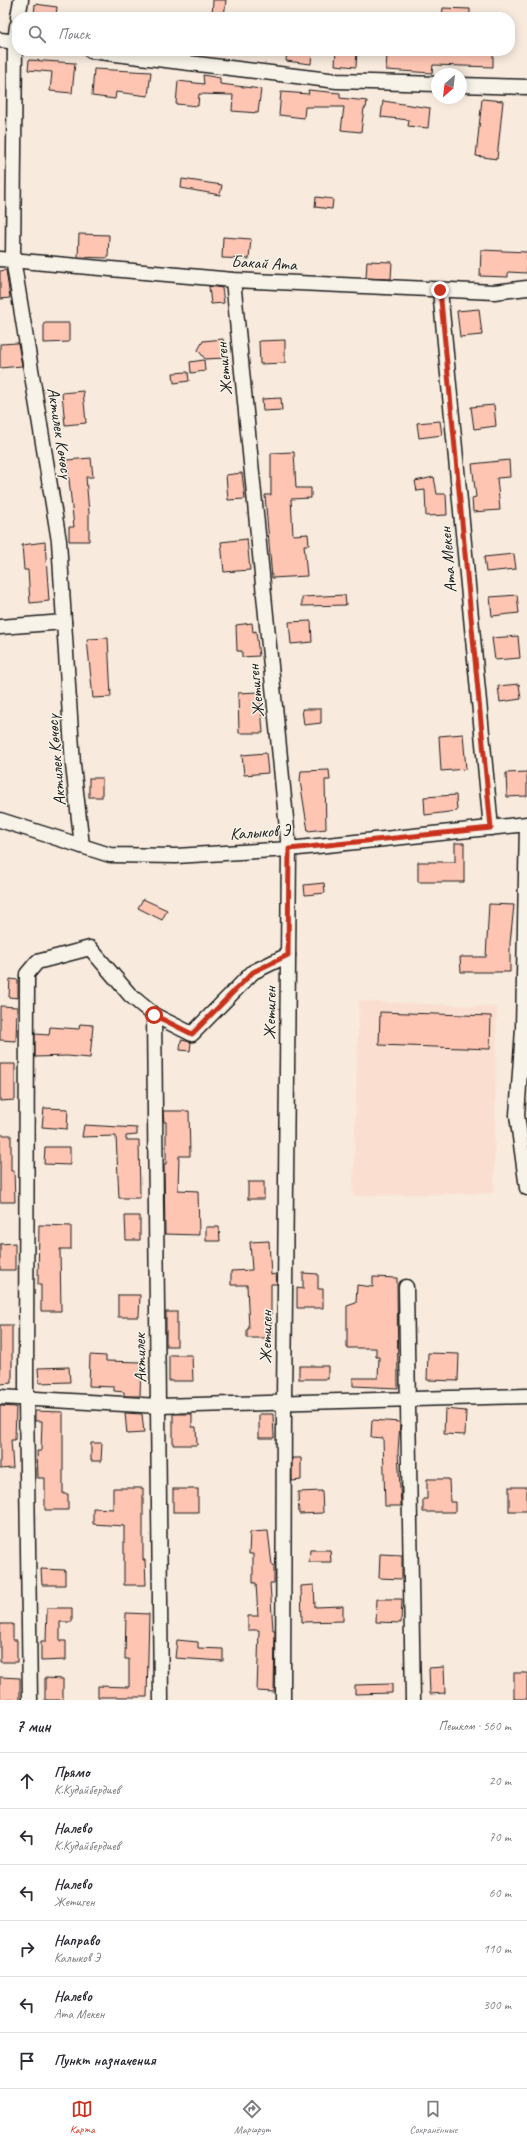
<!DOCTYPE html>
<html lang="ru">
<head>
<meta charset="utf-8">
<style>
	body { margin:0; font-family:Caveat,sans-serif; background:#f2f2f3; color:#2b2b33 }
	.compass { position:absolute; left:431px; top:68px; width:36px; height:36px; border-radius:50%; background:#fff; box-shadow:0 2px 10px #0003; rotate:208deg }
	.stop { position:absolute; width:12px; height:12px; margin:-9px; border:3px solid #c8321e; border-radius:50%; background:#fff }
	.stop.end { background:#c8321e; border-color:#fff; box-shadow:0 1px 4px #0008 }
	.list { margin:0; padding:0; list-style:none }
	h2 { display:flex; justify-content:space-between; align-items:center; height:52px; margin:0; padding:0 16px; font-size:17px }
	h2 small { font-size:13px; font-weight:400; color:#7c7c81 }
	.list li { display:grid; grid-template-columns:26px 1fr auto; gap:12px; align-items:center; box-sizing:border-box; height:56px; padding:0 16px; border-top:1px solid #e1e1e2 }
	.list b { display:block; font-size:15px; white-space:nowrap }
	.list p { margin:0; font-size:13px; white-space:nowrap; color:#7c7c81 }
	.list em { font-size:13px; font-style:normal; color:#7c7c81 }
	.icon { flex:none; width:22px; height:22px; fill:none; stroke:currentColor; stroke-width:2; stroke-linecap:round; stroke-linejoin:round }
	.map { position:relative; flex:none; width:527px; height:1700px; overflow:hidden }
	.search { position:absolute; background:#fff; box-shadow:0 2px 10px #0003; left:12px; right:12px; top:12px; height:44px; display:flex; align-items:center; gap:10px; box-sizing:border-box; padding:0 14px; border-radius:16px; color:#7c7c81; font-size:15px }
	.sheet { height:388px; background:#fff }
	nav { display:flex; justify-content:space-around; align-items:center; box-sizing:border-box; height:56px; border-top:1px solid #e1e1e2; background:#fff; font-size:11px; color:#7c7c81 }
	nav a { display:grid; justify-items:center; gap:2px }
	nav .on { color:#c8321e }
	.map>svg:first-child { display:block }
</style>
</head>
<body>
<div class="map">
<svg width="527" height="1700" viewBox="0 0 527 1700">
	<rect width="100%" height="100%" fill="#f8eadd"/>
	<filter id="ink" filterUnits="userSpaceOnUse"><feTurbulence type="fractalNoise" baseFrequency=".025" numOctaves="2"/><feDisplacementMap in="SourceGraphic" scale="8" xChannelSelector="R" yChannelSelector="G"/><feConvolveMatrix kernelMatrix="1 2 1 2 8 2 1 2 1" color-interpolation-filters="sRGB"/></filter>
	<g filter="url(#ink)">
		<!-- built -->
		<polygon fill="#fadfd0" points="359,1001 497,1007 494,1193 353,1196"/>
		<!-- building -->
		<g fill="#fec5b3" stroke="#1c1c1c">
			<polygon points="213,0 226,0 224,17 212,17"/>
			<polygon points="35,4 57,7 56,17 34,17"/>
			<polygon points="443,8 470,9 470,17 442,17"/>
			<polygon points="287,51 312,51 311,64 286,61"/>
			<polygon points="336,51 357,51 356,67 335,65"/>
			<polygon points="411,51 493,51 493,67 433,65 432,73 386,70 387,53 410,55"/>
			<polygon points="29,60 75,63 72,93 50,91 52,72 28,70"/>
			<polygon points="94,69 151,72 148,96 116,92 115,99 92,96"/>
			<polygon points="203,75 220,78 220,84 261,89 258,113 232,111 233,95 199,94 198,106 176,104 178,81 204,84"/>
			<polygon points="308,90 340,93 340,98 367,101 366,108 364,108 361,132 341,130 344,107 305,107 304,118 279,115 281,92 309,94"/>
			<polygon points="482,99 503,101 497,159 476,156"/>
			<polygon points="383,101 430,108 428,128 408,126 409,120 381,117"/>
			<polygon points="182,179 222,185 220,195 181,188"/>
			<polygon points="316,197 333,199 332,209 315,207"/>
			<polygon points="79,234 109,235 108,258 78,257"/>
			<polygon points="223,237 251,239 249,259 222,258"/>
			<polygon points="481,250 527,252 527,273 508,272 508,277 480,276"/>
			<polygon points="367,261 392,262 391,279 366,278"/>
			<polygon points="6,270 10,298 0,299 0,271"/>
			<polygon points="209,286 222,288 224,303 211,304"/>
			<polygon points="479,309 482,335 460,337 457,311"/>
			<polygon points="44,323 69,323 69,342 44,343"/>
			<polygon points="223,339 225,358 205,359 198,350 203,341"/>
			<polygon points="285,340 285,363 260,364 259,341"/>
			<polygon points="18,343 22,366 0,368 0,344"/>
			<polygon points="204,360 205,371 191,373 190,362"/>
			<polygon points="188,372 189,381 174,383 173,373"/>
			<polygon points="83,391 86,423 65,425 62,393"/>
			<polygon points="281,398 282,410 263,411 262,399"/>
			<polygon points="494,405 496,426 474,429 471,407"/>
			<polygon points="440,421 442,435 419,438 417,423"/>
			<polygon points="294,452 296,488 311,488 311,498 291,499 293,535 308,534 309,545 304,545 307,576 272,578 265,495 271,495 271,453"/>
			<polygon points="91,458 93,477 86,477 89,513 89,541 69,541 69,527 74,527 67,460"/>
			<polygon points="509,460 510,477 497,478 500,510 473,512 472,498 476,497 472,464"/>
			<polygon points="242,473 245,499 228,500 226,475"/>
			<polygon points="434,477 437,494 446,494 447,515 426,516 425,490 417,491 415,481"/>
			<polygon points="247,539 250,570 224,572 221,542"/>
			<polygon points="45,542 49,601 30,603 28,570 24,570 22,545"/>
			<polygon points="514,554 516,569 486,572 484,557"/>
			<polygon points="345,595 346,605 302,606 302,597"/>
			<polygon points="517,595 519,613 492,616 490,597"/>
			<polygon points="311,621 312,642 291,644 289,622"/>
			<polygon points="252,623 253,632 256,631 259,656 242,657 242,651 237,651 236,625"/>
			<polygon points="518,636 520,658 495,660 492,638"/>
			<polygon points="108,638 111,697 93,698 87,639"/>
			<polygon points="519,684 521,699 500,702 498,686"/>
			<polygon points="260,692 263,733 239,733 238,693"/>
			<polygon points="302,709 321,709 321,723 304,725"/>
			<polygon points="463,734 466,769 441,771 439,736"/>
			<polygon points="266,753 268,773 244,775 242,755"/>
			<polygon points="329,770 330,780 325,780 326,829 308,831 300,781 301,771"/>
			<polygon points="527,772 527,796 507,797 506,773"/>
			<rect x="89" y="778" width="13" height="19"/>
			<polygon points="456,795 457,811 425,815 424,797"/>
			<polygon points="455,843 464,843 464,882 418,882 418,862 455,862"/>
			<polygon points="324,883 325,893 305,895 304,885"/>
			<polygon points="143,899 167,910 162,920 138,908"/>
			<polygon points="489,904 514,905 510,943 510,972 461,972 460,957 486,957"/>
			<polygon points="10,979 18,980 18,998 9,997"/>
			<polygon points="0,1006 17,1007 16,1041 0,1040"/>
			<polygon points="380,1012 491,1016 490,1049 379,1045"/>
			<polygon points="80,1024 93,1025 90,1058 67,1056 35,1057 35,1034 49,1035 50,1027 79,1029"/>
			<polygon points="181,1040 191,1042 190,1051 180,1050"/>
			<polygon points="0,1064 15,1064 15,1100 0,1101"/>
			<polygon points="44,1108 68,1109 67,1129 42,1127"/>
			<polygon points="163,1111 189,1111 190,1156 179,1156 178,1190 198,1191 199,1235 165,1234 164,1164 166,1164 166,1122 164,1122"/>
			<polygon points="84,1125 137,1128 137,1135 126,1136 126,1140 139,1140 140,1198 119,1198 116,1136 82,1137"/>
			<polygon points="0,1135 11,1135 11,1171 14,1171 15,1202 0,1202"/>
			<polygon points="45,1147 70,1147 70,1165 44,1164"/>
			<rect x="248" y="1182" width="16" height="17"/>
			<polygon points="125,1216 140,1216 140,1240 126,1240"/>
			<polygon points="39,1225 71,1226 71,1249 60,1249 61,1311 41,1311 41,1285 38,1285"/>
			<polygon points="206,1227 219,1227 220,1241 206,1241"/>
			<polygon points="269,1241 271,1275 276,1274 277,1284 271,1284 271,1338 247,1338 247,1329 249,1329 247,1285 231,1285 231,1271 252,1270 250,1242"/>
			<polygon points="15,1243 15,1270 0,1270 0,1244"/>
			<polygon points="303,1273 318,1274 318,1289 323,1289 323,1308 297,1308 297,1288 303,1289"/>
			<polygon points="373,1277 397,1278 398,1388 353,1386 353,1378 378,1378 379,1357 376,1357 376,1348 347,1348 347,1306 356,1303 357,1285 373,1287"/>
			<polygon points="118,1295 140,1295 139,1317 118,1317"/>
			<rect x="166" y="1312" width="11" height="34"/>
			<polygon points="0,1325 12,1325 12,1383 0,1384"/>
			<polygon points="428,1353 459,1354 458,1381 427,1380"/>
			<polygon points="90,1355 106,1356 106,1361 141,1362 140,1396 124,1396 124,1392 114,1391 114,1387 89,1386"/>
			<polygon points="169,1355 192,1355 193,1381 169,1381"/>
			<rect x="299" y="1366" width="29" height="13"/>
			<polygon points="69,1367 70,1382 39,1383 38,1368"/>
			<polygon points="0,1406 16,1407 15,1440 11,1440 13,1468 0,1469"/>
			<polygon points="445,1409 466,1411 465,1435 444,1434"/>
			<polygon points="35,1411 63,1412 63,1494 68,1494 68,1510 45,1510 45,1478 38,1478 37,1451 41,1451 42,1421 35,1421"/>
			<polygon points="125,1413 142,1414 144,1433 127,1434"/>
			<polygon points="173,1414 192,1414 192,1427 196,1427 197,1445 173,1445"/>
			<polygon points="259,1414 273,1414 274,1438 259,1438"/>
			<polygon points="372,1420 400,1422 398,1452 401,1506 385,1506 383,1438 371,1437"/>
			<polygon points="91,1443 102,1443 101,1461 91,1461"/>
			<polygon points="292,1458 301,1458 301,1480 292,1481"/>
			<polygon points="427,1479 449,1479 450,1502 455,1502 455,1512 423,1512 423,1499 427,1499"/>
			<rect x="509" y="1487" width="18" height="24"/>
			<polygon points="113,1488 143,1488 143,1560 145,1560 146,1585 124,1585 124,1526 93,1524 93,1508 113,1509"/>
			<rect x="173" y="1489" width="25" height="23"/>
			<polygon points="322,1491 323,1513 299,1514 298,1492"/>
			<polygon points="268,1531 272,1565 274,1565 274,1583 270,1583 273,1630 275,1630 274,1692 257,1691 259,1630 248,1630 248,1616 258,1616 256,1583 253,1583 253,1554 249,1554 250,1532"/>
			<polygon points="310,1550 330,1550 331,1562 309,1562"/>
			<polygon points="380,1554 402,1555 402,1579 379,1578"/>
			<polygon points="41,1569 65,1570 65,1585 42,1585"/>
			<polygon points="314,1585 315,1607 343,1606 343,1621 302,1622 301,1586"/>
			<polygon points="377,1599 402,1599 401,1623 376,1622"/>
			<polygon points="47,1608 72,1608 72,1622 60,1622 60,1641 66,1641 66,1660 41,1661 41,1641 46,1641"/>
			<polygon points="126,1613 149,1614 147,1697 98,1697 98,1686 129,1687 129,1659 125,1659"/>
			<polygon points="0,1624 13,1624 13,1640 17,1640 17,1662 0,1662"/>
			<polygon points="177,1640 198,1642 198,1648 223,1649 223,1661 175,1658"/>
			<polygon points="444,1667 445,1693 430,1694 429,1668"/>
			<rect x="514" y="1673" width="13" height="26"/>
			<polygon points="0,1677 20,1678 20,1700 0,1700"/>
			<polygon points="45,1678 63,1679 63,1700 45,1700"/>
			<polygon points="392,1684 392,1693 355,1694 355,1685"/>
		</g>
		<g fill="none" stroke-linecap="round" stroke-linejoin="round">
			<defs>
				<g id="minor">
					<polyline points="18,17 21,0"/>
					<polyline points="17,26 15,42 13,259 59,541 73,765 82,846"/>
					<polyline points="0,40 17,42"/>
					<polyline points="91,51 337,81 437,84"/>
					<polyline points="461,85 527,87"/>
					<polyline points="0,259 233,280 494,292 527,288"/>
					<polyline points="233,280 289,849 284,1403 283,1700"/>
					<polyline points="440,290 491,828"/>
					<polyline points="0,627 64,622"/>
					<polyline points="0,820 110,855 176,856 289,849 527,824 523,1029 517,1115 527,1188"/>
					<polyline points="154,1015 161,1700"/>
					<polyline points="406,1287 413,1700"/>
					<polyline points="0,1397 159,1406 527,1396"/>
					<polyline points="30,1700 26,1397 27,974 37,962 90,948 130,995 154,1015 192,1034 253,972 288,955"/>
				</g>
			</defs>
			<!-- minor casing -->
			<use href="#minor" stroke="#1c1c1c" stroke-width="17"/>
			<!-- minor -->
			<use href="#minor" stroke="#f7f3e8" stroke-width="14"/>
		</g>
	</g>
	<g fill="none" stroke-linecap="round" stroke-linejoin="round" filter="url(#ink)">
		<!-- route -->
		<polyline stroke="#c8321e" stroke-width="5" points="154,1015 192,1034 253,972 288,955 289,849 491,828 440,290"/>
	</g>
	<g text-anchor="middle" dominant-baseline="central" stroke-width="3" stroke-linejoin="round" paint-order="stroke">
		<!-- street labels -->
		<g font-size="17" fill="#1c1c1c" stroke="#f7f3e8">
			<text transform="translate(264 263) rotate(3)">Бакай Ата</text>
			<text transform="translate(224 369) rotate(-96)">Жетиген</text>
			<text transform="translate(60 433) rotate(81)">Актилек Көчөсү</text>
			<text transform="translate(448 560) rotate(-95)">Ата Мекен</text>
			<text transform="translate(256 691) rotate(-96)">Жетиген</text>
			<text transform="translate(56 760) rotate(-95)">Актилек Көчөсү</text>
			<text transform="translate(260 832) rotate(-4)">Калыков Э</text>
			<text transform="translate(270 1013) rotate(-89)">Жетиген</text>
			<text transform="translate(266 1337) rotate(-89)">Жетиген</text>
			<text transform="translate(140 1358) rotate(-91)">Актилек</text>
		</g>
	</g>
</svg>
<svg class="compass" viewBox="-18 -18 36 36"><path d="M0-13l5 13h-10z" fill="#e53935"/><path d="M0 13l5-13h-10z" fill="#7c7c81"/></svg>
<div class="stop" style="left:154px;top:1015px"></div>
<div class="stop end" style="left:440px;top:290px"></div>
<div class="search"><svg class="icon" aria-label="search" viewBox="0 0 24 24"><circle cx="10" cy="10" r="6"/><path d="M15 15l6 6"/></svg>Поиск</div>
</div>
<section class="sheet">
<h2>7 мин<small>Пешком · 560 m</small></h2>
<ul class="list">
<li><svg class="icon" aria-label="ahead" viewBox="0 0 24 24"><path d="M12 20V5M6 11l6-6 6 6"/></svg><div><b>Прямо</b><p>К.Кудайбердиев</p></div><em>20 m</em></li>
<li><svg class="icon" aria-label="left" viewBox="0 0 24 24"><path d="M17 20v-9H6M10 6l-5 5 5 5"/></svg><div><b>Налево</b><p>К.Кудайбердиев</p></div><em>70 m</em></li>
<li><svg class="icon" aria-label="left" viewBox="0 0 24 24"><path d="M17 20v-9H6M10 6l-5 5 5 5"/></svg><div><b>Налево</b><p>Жетиген</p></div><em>60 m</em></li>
<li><svg class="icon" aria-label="right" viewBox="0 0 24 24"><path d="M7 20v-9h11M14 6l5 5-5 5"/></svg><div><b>Направо</b><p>Калыков Э</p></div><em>110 m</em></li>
<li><svg class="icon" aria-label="left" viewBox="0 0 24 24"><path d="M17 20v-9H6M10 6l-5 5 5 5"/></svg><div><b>Налево</b><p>Ата Мекен</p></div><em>300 m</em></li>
<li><svg class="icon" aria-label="arrive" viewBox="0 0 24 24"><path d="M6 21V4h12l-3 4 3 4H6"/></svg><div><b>Пункт назначения</b></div></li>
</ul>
</section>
<nav>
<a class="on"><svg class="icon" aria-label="map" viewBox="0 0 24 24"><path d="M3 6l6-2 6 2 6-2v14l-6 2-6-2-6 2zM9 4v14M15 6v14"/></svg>Карта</a>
<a><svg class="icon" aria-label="directions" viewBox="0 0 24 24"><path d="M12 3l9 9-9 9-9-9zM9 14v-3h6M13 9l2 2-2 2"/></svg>Маршрут</a>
<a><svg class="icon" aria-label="saved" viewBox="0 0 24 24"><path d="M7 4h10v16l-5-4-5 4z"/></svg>Сохранённые</a>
</nav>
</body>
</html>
